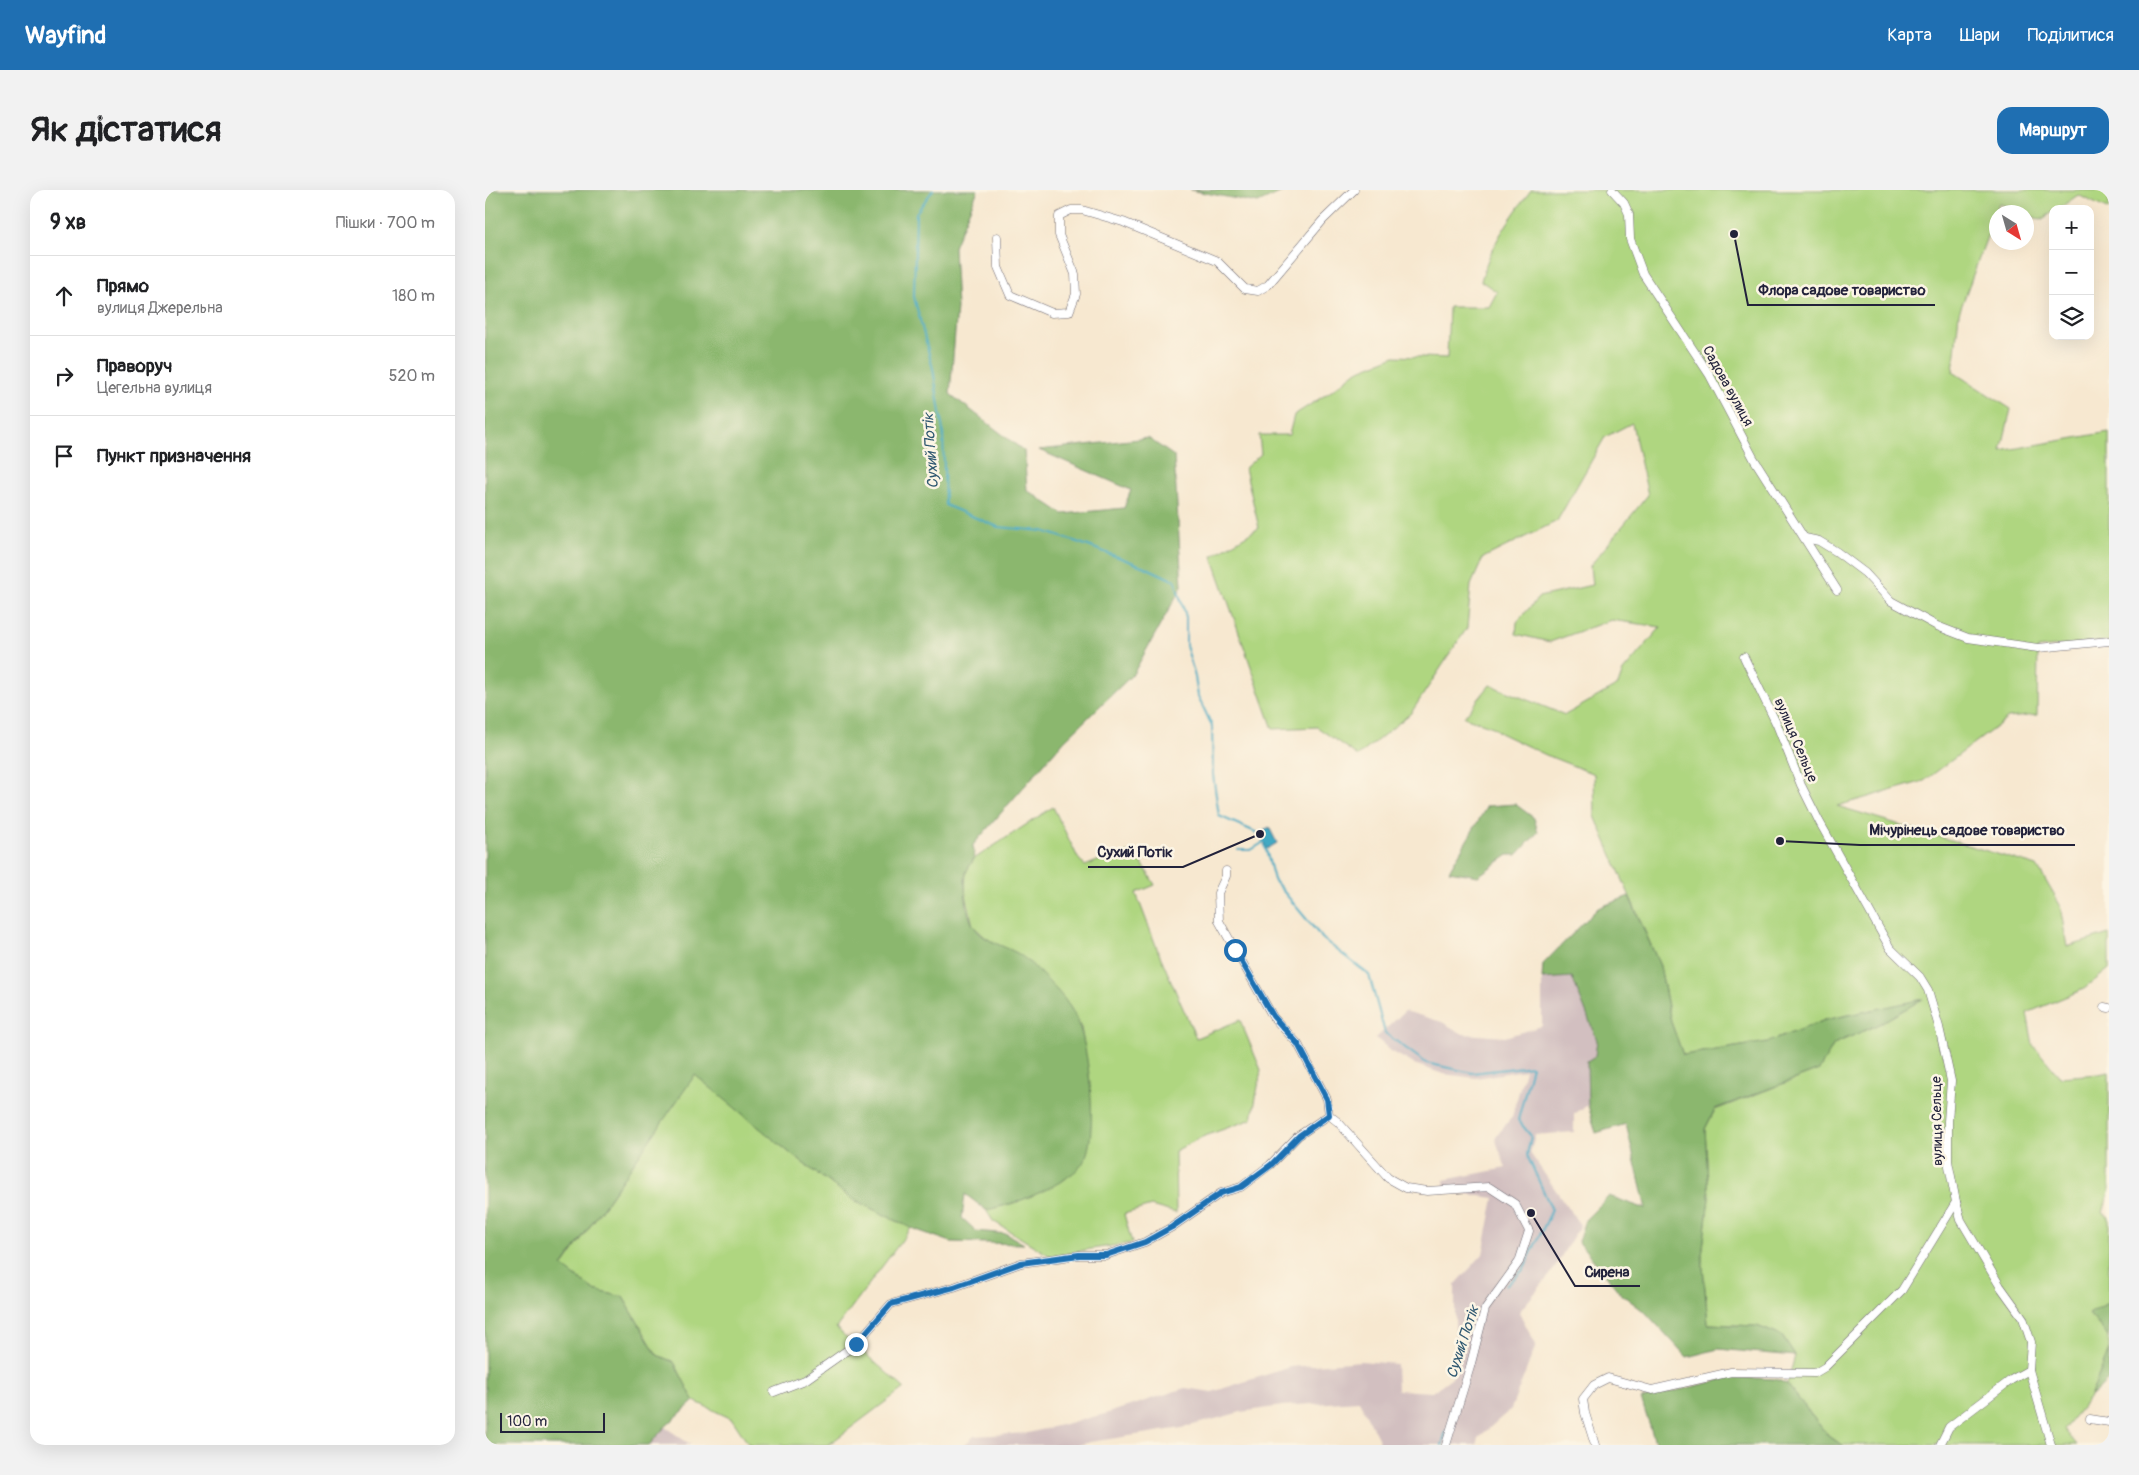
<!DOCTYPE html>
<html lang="uk">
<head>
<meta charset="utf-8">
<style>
	body { margin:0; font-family:Pangolin,sans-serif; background:#f2f2f2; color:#202124 }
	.controls { position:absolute; right:15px; top:15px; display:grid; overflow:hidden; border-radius:10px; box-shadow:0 5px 20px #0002 }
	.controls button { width:45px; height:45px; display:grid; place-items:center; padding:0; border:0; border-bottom:1px solid #e0e0e0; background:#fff; color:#202124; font:25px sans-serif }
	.compass { position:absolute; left:1504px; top:15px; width:45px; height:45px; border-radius:50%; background:#fff; box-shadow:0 5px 20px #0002; rotate:143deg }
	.scale { position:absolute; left:15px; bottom:12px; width:105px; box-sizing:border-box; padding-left:5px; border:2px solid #22223b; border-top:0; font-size:14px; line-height:18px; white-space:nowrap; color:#22223b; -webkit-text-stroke:4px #fcf5e5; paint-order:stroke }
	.stop { position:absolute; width:15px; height:15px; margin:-11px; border:4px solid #1f6fb2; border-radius:50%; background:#fff }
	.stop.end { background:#1f6fb2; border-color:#fff; box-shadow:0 1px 5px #0008 }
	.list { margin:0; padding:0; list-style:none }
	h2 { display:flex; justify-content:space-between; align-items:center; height:65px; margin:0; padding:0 20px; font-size:21px }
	h2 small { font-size:16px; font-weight:400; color:#757577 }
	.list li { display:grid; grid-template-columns:32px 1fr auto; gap:15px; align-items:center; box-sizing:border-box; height:80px; padding:0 20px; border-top:1px solid #e0e0e0 }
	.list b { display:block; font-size:19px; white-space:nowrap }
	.list p { margin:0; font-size:16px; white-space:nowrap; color:#757577 }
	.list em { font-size:16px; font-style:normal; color:#757577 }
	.icon { flex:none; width:28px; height:28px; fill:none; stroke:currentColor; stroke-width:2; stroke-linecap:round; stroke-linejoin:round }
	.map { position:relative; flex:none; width:1624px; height:1255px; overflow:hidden; border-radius:15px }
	header { display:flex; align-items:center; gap:30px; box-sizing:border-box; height:70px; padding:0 25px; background:#1f6fb2; color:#fff }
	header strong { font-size:24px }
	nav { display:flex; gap:28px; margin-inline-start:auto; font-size:18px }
	.intro { display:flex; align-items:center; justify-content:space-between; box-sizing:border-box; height:120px; padding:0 30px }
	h1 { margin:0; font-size:35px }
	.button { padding:12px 22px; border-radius:15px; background:#1f6fb2; color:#fff; font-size:18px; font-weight:700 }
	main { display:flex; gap:30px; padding:0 30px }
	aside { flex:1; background:#fff; border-radius:15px; box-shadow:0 5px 20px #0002 }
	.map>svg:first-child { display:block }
</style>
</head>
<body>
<header>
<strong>Wayfind</strong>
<nav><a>Карта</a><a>Шари</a><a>Поділитися</a></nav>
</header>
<div class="intro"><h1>Як дістатися</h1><a class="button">Маршрут</a></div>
<main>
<aside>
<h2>9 хв<small>Пішки · 700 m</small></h2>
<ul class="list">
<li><svg class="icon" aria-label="ahead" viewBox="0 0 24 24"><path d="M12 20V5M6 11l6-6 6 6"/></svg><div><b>Прямо</b><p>вулиця Джерельна</p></div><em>180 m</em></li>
<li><svg class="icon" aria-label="right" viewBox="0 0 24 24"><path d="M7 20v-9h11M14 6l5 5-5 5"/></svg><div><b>Праворуч</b><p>Цегельна вулиця</p></div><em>520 m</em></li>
<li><svg class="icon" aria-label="arrive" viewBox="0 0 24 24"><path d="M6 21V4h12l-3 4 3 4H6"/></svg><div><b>Пункт призначення</b></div></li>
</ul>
</aside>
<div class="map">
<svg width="1624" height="1255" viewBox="0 0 1624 1255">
	<rect width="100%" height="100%" fill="#fcf5e5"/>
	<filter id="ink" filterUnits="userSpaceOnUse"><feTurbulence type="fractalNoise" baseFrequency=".02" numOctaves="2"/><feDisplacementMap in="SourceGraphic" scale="10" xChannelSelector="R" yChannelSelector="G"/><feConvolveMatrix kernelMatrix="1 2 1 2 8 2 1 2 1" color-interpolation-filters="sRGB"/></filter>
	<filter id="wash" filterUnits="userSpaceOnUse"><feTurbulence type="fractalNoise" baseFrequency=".0096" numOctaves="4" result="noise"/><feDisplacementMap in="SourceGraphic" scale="20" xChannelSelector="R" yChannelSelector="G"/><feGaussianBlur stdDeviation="1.12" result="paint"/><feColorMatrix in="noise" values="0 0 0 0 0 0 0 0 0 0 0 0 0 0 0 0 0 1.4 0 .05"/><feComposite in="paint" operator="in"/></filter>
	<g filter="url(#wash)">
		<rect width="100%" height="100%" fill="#f7e8d0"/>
		<!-- industrial -->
		<g fill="#d2bfc0">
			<polygon points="1087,786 1112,850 1110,866 1102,872 1103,915 1089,924 1089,942 1050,945 1045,963 1095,1035 1065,1085 1034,1122 1051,1155 1026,1219 993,1248 991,1255 894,1255 893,1248 874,1211 797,1216 756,1222 697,1238 605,1252 594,1255 479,1255 489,1246 543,1243 620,1224 700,1198 727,1202 806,1177 876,1171 911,1174 912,1200 947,1202 970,1185 970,1095 998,1064 1009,1008 960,1001 959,990 1021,978 1010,948 1027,927 1040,880 991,888 958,884 929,874 906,861 891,848 920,821 957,832 978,844 1020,847 1057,836 1057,789"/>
			<polygon points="180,1237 206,1255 164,1255"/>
		</g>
		<!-- green -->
		<g fill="#afd680" stroke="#687c5e">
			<path d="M1046,0H1624V20L1593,5L1573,19H1568V22L1556,30L1542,24V22L1514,14L1474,123L1468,182L1526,219L1516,261L1624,242V451L1553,458L1552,525L1523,528L1439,591L1352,616L1552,676L1575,715L1582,757L1624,744V779L1599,799L1542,823L1548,855L1575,887L1613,884L1624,882V1001L1618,1023L1624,1027V1112L1604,1124L1624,1147V1160L1605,1207L1579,1239L1592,1255H1358L1344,1247L1302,1194L1310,1166L1297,1146L1272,1136L1223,1134L1217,1066L1224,1008L1220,939L1230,920L1334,880L1349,854L1394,834L1436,810L1340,830L1283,852L1198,865L1186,832L1175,776L1110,626L1109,584L1061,565L1015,543L1008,537L979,527L1005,495L1080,525L1133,495L1138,481L1176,437L1126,430L1065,452L1031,444L1032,432L1054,407L1107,395L1105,376L1163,305L1147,233L1120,247L1072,331L998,368L986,395L982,438L926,523L873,566L832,537L788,539L727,366L774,338L760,278L776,264L774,245H804L809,225L845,202L872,181L910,166L962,168L964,117H1004L1012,102L996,91C1005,55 1024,30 1046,0Z"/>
			<polygon points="568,617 593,668 600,676 615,670 650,661 670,695 651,703 673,761 711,848 755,830 776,880 767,929 717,947 690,961 691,1023 666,1016 639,1024 647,1053 593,1061 594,1065 570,1069 508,1031 501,1020 533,1012 605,892 596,838 587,820 532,763 519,759 500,747 488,736 480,700 481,682 489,669"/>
			<polygon points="210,884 311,968 367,1009 426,1038 351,1138 419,1198 343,1255 264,1255 247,1229 209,1211 189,1172 172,1165 138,1107 109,1100 77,1077"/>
		</g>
		<!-- forest -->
		<g fill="#8bb76e" stroke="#566c54">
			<path d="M0,0H493L469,57L472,118L465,204L539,261L542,300L578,324L639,318L646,300L554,260L663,248L689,266L697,396L648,484L579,551L488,655C488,659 490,666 488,670C487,674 482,678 481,683C478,694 482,725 488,735C497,751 518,755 532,763C544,770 556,784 566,794C578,806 590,821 595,838C604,864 616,958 594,978C571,999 531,1014 501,1020L480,1004L477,1028L491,1041L522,1044L539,1054L466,1052L426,1038L367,1009L311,968L210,885L77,1076L109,1100L138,1107L172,1165L189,1172L209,1211L180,1237L164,1255H0Z"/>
			<polygon points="705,0 801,0 773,13"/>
			<polygon points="1030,614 1049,628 1053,642 1032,665 1023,665 993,686 964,681 1002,616"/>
			<polygon points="1144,706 1175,776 1186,832 1198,865 1283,852 1340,830 1438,809 1394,834 1349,854 1334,880 1230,919 1220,939 1224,1008 1217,1066 1223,1134 1272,1136 1297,1146 1310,1166 1233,1159 1202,1167 1161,1123 1135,1103 1093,1051 1100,1030 1124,1006 1161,1019 1141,934 1111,943 1103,915 1102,871 1110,866 1112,850 1087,787 1057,789 1058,774 1113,718"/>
			<polygon points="1624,1112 1624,1147 1604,1124"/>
			<polygon points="1624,1160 1624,1189 1605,1207"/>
			<polygon points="1248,1187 1291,1189 1302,1194 1344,1247 1358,1255 1171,1255 1156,1209"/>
		</g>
		<!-- water -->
		<polygon fill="#43a9c3" stroke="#32667f" points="784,637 792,653 782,659 775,644"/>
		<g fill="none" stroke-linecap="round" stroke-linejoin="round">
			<!-- stream -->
			<g stroke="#43a9c3" stroke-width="2">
				<polyline points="448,0 431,23 429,107 448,179 458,241 460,315 513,337 558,341 595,353 660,377 690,391 701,427 701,455 710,487 713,506 727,536 728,585 734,626 775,644 777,649"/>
				<polyline points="780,656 789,690 838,749 884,785 900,843 941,873 987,883 1047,876 1033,930 1046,946 1042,965 1067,1020 1038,1080 1021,1096"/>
				<polyline points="753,660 766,660 779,652"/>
				<polyline points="957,1255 961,1241"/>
			</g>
		</g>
	</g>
	<g filter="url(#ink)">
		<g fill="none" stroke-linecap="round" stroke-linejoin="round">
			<defs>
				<g id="street">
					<polyline points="1127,0 1139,13 1144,24 1145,49 1158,84 1224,184 1269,269 1352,400"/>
					<polyline points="512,47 513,77 525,105 567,123 584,122 591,104 590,84 574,45 574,26 586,20 597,20 638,32 732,71 760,99 773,101 783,95 838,30 869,0"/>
					<polyline points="1320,348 1334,351 1352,362 1380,383 1406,411 1452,436 1483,448 1553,458 1624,451"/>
					<polyline points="741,681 741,686 733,703 734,731 788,827 813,854 842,909 844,925"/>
					<polyline points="1619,817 1624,818"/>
					<polyline points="844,925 853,932 903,988 921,998 942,1001 1004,997 1030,1014 1044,1041 1034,1072 1000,1119 985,1177 961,1255"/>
					<polyline points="1471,1012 1476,1030 1515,1096 1538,1128 1546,1152 1544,1180 1566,1255"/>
					<polyline points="289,1202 320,1190 371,1154 406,1114 469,1097 536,1073 594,1065 621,1065 660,1052 687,1037 736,1003 756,997 785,975 813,946 844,925"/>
					<polyline points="1605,1229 1624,1232"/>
					<polyline points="1110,1255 1100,1223 1098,1209 1109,1195 1123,1188 1167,1200 1246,1182 1330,1183 1340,1177 1417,1100 1471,1012 1463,971 1463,931 1466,891 1454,837 1443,800 1435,787 1405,758 1334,631 1316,595 1292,535 1259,467"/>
					<polyline points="1455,1255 1464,1237 1526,1190 1544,1180"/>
				</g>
			</defs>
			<!-- street casing -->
			<use href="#street" stroke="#6d676f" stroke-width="9"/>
			<!-- street -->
			<use href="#street" stroke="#fff" stroke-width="8"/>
		</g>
	</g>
	<g fill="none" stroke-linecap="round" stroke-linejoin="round" filter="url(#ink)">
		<!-- route -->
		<polyline stroke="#1f6fb2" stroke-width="6" points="371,1154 406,1114 469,1097 536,1073 594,1065 621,1065 660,1052 687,1037 736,1003 756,997 786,975 814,946 844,925 842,909 813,854 788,826 750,760"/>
	</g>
	<g text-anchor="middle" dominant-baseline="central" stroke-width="5" stroke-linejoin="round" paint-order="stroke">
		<!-- street labels -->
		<g font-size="14" fill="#22223b" stroke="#fcf5e5">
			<text transform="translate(1243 196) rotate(61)">Садова вулиця</text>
			<text transform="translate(1311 550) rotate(67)">вулиця Сельце</text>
			<text transform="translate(1452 931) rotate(-91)">вулиця Сельце</text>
		</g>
		<!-- water labels -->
		<g font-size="15" font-style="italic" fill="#2f5871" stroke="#fcf5e5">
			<text transform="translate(446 261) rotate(-94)">Сухий Потік</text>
			<text transform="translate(978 1152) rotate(-72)">Сухий Потік</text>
		</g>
	</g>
	<!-- callouts -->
	<path fill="none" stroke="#22223b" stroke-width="2" d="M1249 44L1263 115H1450M1295 651L1375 655H1590M775 644L698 677H603M1046 1023L1090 1096H1155"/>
	<g fill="#22223b" stroke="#fcf5e5" stroke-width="2">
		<circle cx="1249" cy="44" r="5"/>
		<circle cx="1295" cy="651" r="5"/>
		<circle cx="775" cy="644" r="5"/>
		<circle cx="1046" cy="1023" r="5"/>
	</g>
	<g font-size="15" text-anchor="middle" font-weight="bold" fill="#22223b" stroke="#fcf5e5" stroke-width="5" stroke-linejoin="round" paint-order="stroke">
		<text x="1357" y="105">Флора садове товариство</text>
		<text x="1482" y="645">Мічурінець садове товариство</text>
		<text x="650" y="667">Сухий Потік</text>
		<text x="1122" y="1087">Сирена</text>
	</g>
</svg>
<div class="controls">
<button>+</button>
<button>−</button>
<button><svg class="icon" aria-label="layers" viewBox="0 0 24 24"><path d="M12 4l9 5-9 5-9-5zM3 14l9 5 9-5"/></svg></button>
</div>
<svg class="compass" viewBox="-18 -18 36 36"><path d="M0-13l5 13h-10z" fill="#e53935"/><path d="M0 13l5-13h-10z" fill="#757577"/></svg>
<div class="scale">100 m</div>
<div class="stop" style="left:750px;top:760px"></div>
<div class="stop end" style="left:371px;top:1154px"></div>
</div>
</main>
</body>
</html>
